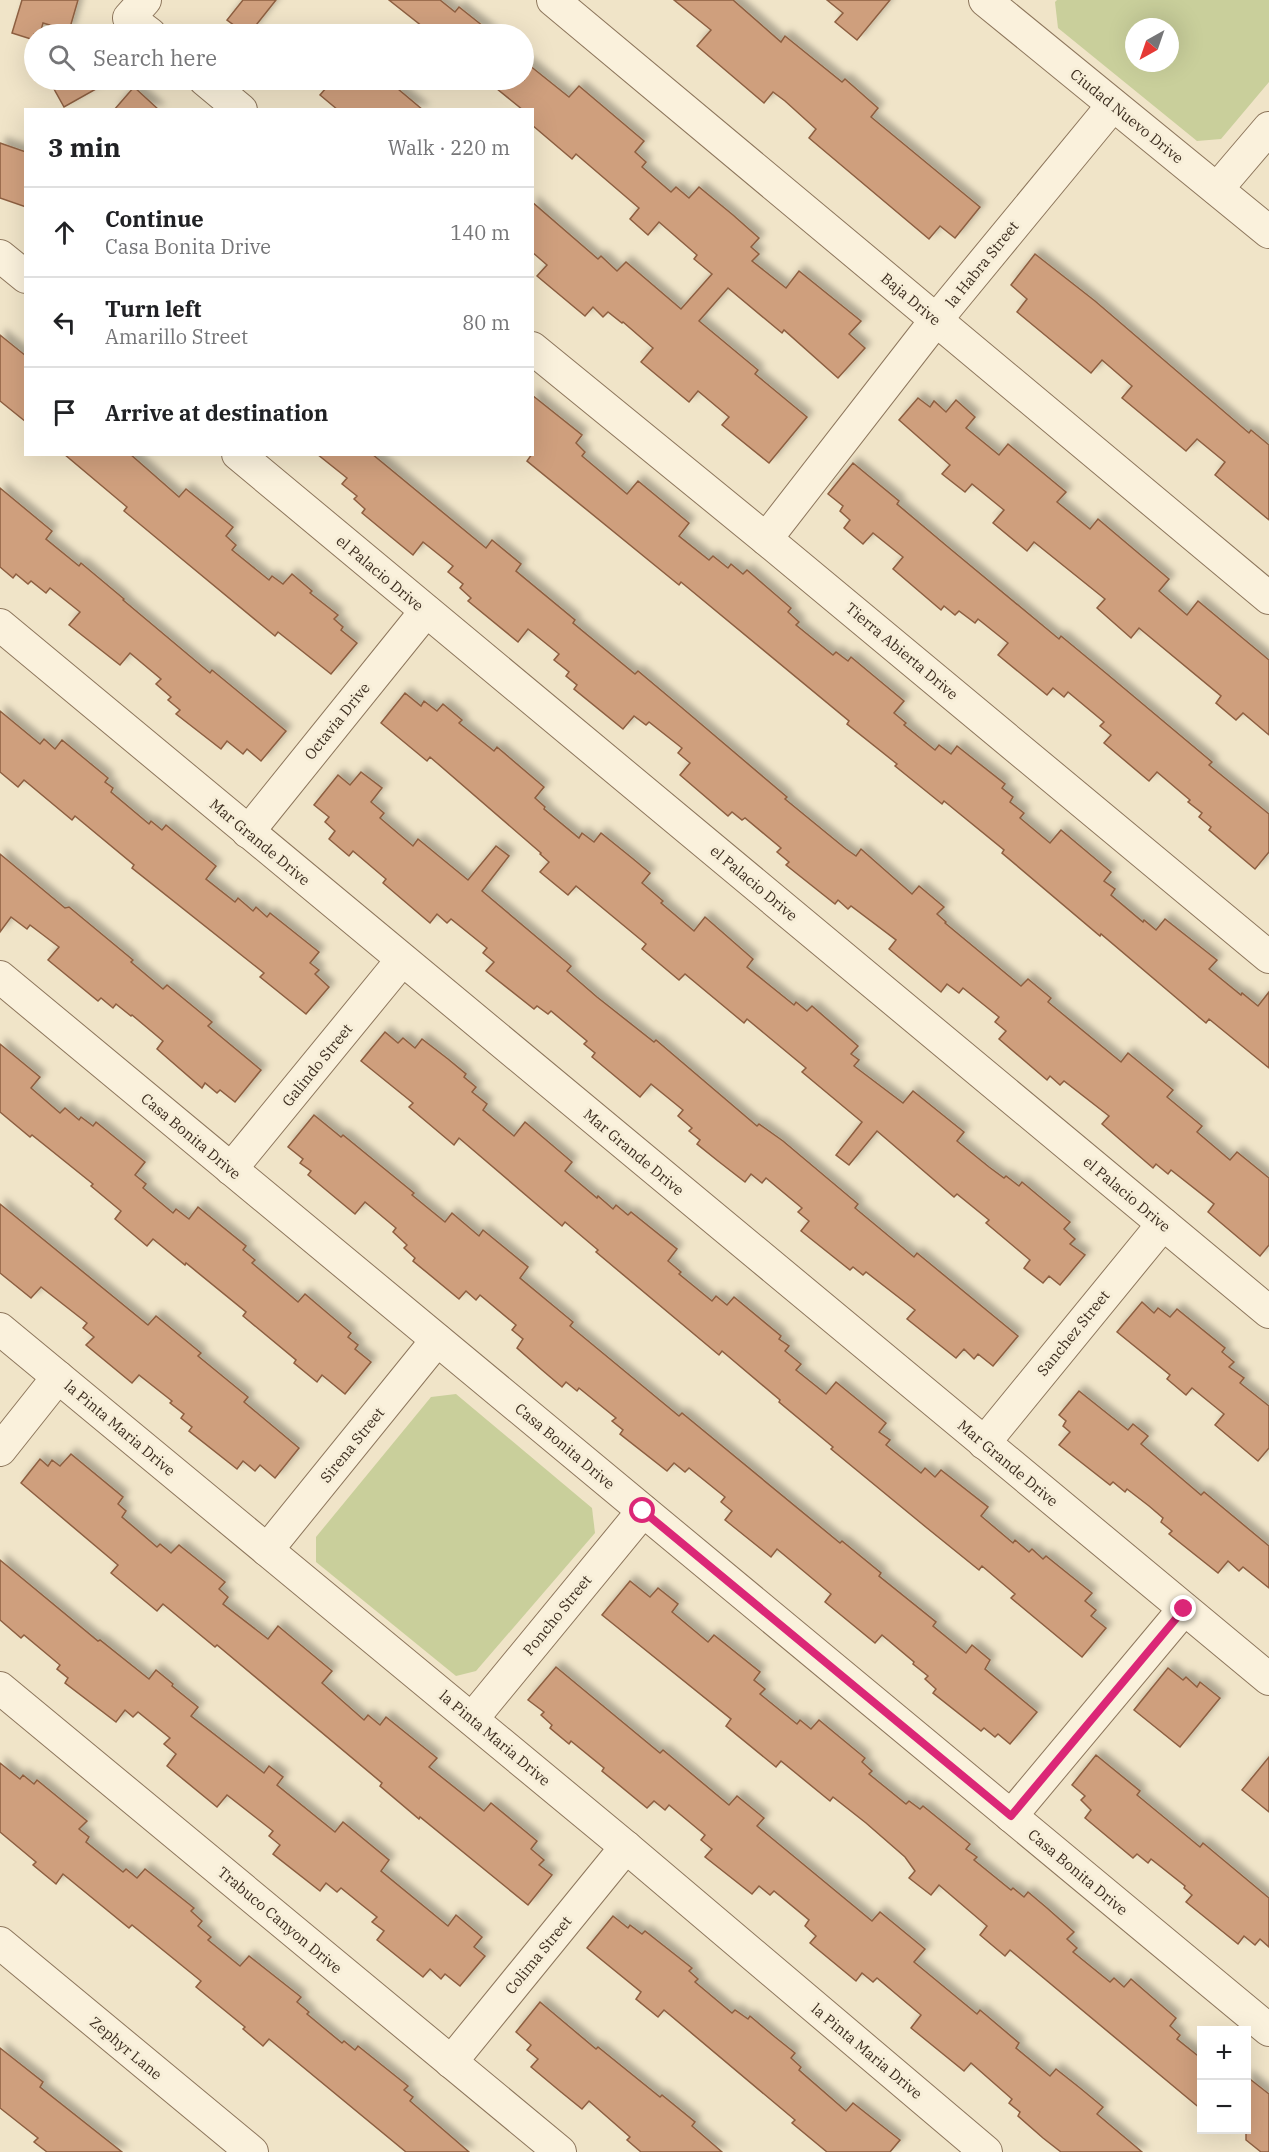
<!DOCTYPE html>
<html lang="en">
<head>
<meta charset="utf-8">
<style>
	body { margin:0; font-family:"IBM Plex Serif",serif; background:#f2f2f2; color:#202124 }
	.controls { position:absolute; right:18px; bottom:18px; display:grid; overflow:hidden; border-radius:0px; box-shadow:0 6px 24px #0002 }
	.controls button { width:54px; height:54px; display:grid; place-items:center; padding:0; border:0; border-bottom:2px solid #e0e0e0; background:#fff; color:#202124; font:30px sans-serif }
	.compass { position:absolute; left:1125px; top:18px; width:54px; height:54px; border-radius:50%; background:#fff; box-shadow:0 6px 24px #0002; rotate:220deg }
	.stop { position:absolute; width:18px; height:18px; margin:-14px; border:4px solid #db2777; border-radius:50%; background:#fff }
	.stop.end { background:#db2777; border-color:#fff; box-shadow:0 2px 6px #0008 }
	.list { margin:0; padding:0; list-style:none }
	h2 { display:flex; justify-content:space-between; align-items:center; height:78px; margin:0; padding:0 24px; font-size:26px }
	h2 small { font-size:20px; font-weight:400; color:#757577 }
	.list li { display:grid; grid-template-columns:39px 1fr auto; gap:18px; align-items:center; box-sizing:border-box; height:90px; padding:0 24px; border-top:2px solid #e0e0e0 }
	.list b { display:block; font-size:22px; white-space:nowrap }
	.list p { margin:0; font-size:20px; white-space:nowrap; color:#757577 }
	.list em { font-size:20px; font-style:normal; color:#757577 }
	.icon { flex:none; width:33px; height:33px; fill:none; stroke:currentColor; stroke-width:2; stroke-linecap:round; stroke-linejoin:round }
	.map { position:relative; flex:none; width:1269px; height:2152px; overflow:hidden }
	.search { position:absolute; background:#fff; box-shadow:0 6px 24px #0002; left:24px; top:24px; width:510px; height:66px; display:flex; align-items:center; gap:15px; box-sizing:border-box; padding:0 21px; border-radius:33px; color:#757577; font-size:22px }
	.panel { position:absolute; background:#fff; box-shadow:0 6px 24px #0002; left:24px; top:108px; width:510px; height:348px; border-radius:0px }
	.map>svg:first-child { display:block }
</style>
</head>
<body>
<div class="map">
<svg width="1269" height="2152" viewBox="0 0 1269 2152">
	<defs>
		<filter id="shadow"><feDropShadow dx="5.5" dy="-5.5" stdDeviation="3" flood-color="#0004"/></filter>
	</defs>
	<rect width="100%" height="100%" fill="#f0e4c8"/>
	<!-- green -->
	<g fill="#c9cf9b" fill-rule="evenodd">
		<path d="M1057,0H1269V82L1221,139L1197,141L1058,28L1055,2ZM1134,27H1170V63H1134Z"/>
		<polygon points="456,1394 592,1508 595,1533 476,1671 456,1676 316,1562 316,1537 431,1397"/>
	</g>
	<!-- building -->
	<g fill="#cf9f7d" stroke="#8d5f41" stroke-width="1.5" filter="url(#shadow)">
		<polygon points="22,0 78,0 69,31 43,23 40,34 34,34 34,40 12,33"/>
		<polygon points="243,0 276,0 249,34 246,34 227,20"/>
		<polygon points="389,0 440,0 455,12 459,7 493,34 432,34"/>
		<polygon points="674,0 733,0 781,42 785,36 842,82 845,79 878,108 871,117 980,207 955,238 940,226 929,239 809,138 816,129 785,101 773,92 764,103 697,46 711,30"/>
		<polygon points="827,0 890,0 857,40 835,22 843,13"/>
		<polygon points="524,61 569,97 579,86 644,141 635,152 646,162 642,167 671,192 676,187 689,198 699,187 733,215 759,238 751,247 759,254 752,261 786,288 799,271 861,321 849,334 865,348 838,378 784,330 782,333 728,288 699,321 758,370 755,374 807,417 769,463 722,425 729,417 698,391 689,402 641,362 653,348 623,322 622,323 608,312 603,317 593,307 585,316 537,276 547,265 532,252 532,202 598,259 601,256 617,271 626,262 681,309 712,274 694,259 697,255 659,222 648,235 630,219 639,208 576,154 572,159 532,125 532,110 523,110 486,80 524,80"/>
		<polygon points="49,80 112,80 64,107"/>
		<polygon points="333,80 380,80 389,87 392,84 423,110 338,110 320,95"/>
		<polygon points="134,87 159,110 114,110"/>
		<polygon points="0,143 26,152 26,207 0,198"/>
		<polygon points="1035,254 1095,301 1249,433 1251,430 1269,445 1269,520 1215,475 1225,462 1197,439 1186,451 1122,398 1132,386 1102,360 1091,373 1017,312 1027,299 1011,285"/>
		<polygon points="0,335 26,356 26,422 0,401"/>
		<polygon points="532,395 582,435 576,443 585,452 582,456 627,494 638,481 689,523 679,536 709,560 713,556 728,568 731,564 743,574 747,570 791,608 788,612 799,622 796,625 833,655 836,652 848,661 851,657 904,701 894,713 906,723 904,725 935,750 939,745 951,754 957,746 1005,784 1002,788 1013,797 1010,802 1024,813 1020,818 1050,843 1061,830 1111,872 1104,881 1115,889 1111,895 1143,922 1144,920 1156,930 1165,919 1217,960 1209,969 1241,995 1242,993 1258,1006 1269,992 1269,1068 1209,1019 1206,1023 1101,934 1100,936 1002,853 1004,850 944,801 942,804 895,766 897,764 847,724 849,721 681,582 679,585 527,461 532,454"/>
		<polygon points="918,398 930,407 934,401 946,412 956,400 975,417 966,428 999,455 1008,444 1066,492 1057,502 1090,529 1098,519 1169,579 1159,591 1187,615 1198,601 1269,660 1269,735 1243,713 1236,720 1216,703 1221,696 1139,628 1131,638 1097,608 1105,599 1034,542 1027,551 993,523 1004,510 972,484 965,492 942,474 950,465 899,420"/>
		<polygon points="64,454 130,454 179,497 186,489 233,527 226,536 236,545 232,550 269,580 272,576 283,584 292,574 312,591 310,593 338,615 334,619 343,627 341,630 357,643 331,674 278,632 275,636 177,555 124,511 127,507"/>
		<polygon points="317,454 372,454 486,548 492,540 521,564 516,571 575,620 573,623 635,674 638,671 681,707 787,797 785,799 846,849 856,856 861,849 912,894 919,886 944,907 937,914 946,922 945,923 1021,986 1028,979 1051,998 1048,1002 1121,1062 1128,1053 1173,1090 1167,1097 1202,1126 1197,1132 1230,1160 1237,1152 1269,1178 1269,1245 1260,1256 1208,1212 1214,1204 1171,1170 1168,1174 1156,1164 1153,1168 1102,1124 1109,1116 1064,1081 1060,1085 1050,1076 1047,1080 999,1039 1006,1031 995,1022 999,1017 963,988 959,993 947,984 941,992 889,949 896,940 851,906 848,909 838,900 835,904 786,865 789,862 777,852 781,848 745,818 742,820 732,812 728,816 680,775 690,763 678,753 682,748 649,722 646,725 634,716 623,729 574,689 577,685 566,676 569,672 554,660 559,654 528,629 518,642 468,601 471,598 460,588 463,584 448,572 453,566 423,542 413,555 391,537 362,513 365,509 354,499 357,496 342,484 347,478"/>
		<polygon points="853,463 899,501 897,504 948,547 1059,639 1061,636 1107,674 1212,762 1209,765 1269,814 1269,852 1255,869 1209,830 1211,827 1199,817 1202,813 1188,802 1190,800 1157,772 1149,781 1104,743 1111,735 1100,726 1104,722 1068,692 1064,697 1053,688 1047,695 998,655 1008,643 978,619 975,623 959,611 955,615 944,606 941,610 893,569 903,557 873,533 863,544 844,528 850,520 840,511 843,506 828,494"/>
		<polygon points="0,488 52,531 46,539 79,566 81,563 124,599 123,600 210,673 212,670 286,731 261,761 247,749 243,754 227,741 221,749 176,714 180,710 168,700 171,697 156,684 161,679 130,653 120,665 69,625 80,612 50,588 46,593 31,581 28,584 16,574 13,578 0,567"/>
		<polygon points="405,693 421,706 424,701 437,711 443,704 462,720 459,723 494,751 497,747 544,787 535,798 545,807 544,809 579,838 582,833 594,842 601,833 632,858 650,873 642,883 663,901 661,903 694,931 705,917 753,959 747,967 794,1005 796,1002 807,1011 812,1006 858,1046 851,1054 859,1060 854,1066 903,1103 913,1091 964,1132 957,1141 989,1167 1004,1178 1006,1176 1019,1186 1022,1182 1070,1222 1064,1229 1075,1239 1070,1244 1085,1255 1060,1285 1049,1276 1043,1283 1024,1268 1030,1260 986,1223 989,1220 957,1194 954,1197 877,1131 849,1165 836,1155 862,1122 802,1072 806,1068 747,1019 744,1023 685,974 679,980 642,949 646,944 576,886 568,895 540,872 549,862 540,854 541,853 430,757 427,761 381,723"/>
		<polygon points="0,711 40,744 44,739 55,749 62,740 108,778 105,782 113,788 111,792 149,824 151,821 162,830 166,825 216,866 206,879 235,902 238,898 253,911 256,907 267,917 270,913 319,952 310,963 319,970 315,974 329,987 306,1014 260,977 264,973 132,868 134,865 75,816 72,820 24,780 18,787 0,772"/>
		<polygon points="361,772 382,788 371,802 384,813 380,818 413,846 418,839 468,880 496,846 509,856 482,891 571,966 567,971 597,997 654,1042 656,1040 757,1126 759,1124 783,1141 858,1204 855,1208 914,1257 917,1253 1018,1336 993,1366 978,1354 974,1359 964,1349 956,1358 907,1319 915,1310 866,1272 863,1275 853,1267 850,1270 801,1231 809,1221 798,1212 802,1208 766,1178 762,1183 751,1174 745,1182 718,1161 697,1144 700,1140 689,1131 692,1128 678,1116 683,1110 651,1084 640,1097 592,1057 595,1053 584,1044 587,1041 551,1011 548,1014 537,1006 534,1009 486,971 494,962 483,953 487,948 451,919 447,923 437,914 430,923 383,883 386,879 353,851 349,856 329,839 335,831 325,822 329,817 314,805 338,775 350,785"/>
		<polygon points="0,854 65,908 69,907 133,960 131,962 163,989 167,985 212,1022 208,1026 261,1070 235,1102 220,1090 217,1093 205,1083 202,1088 157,1049 163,1041 132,1015 131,1016 116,1004 113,1008 101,998 98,1001 48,960 59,947 30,925 27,929 11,917 0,932"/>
		<polygon points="385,1032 398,1043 403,1038 415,1048 422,1039 448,1059 466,1074 464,1077 476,1087 472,1092 487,1104 483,1110 514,1136 525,1122 572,1162 565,1171 597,1198 598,1196 613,1209 616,1205 628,1215 631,1212 677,1249 668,1261 681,1272 679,1274 712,1301 716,1296 727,1305 734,1297 781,1336 779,1339 789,1346 785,1351 801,1364 796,1370 826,1394 836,1382 886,1423 879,1432 890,1440 886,1445 921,1473 925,1468 935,1477 941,1470 988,1507 981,1516 1013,1543 1015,1540 1029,1552 1032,1549 1043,1559 1046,1556 1092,1593 1085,1601 1096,1610 1091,1616 1106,1628 1082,1657 1011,1598 1015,1594 982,1566 979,1570 927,1528 831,1449 833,1447 779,1402 780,1400 722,1351 719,1355 596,1252 598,1250 565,1222 562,1226 459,1138 454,1145 409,1107 413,1103 361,1061"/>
		<polygon points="0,1044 40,1077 31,1088 60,1113 65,1108 79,1120 81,1117 93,1126 96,1122 145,1162 135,1175 146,1184 143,1188 173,1213 176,1209 189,1219 198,1207 246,1246 243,1250 255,1260 252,1263 298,1302 305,1294 351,1333 348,1337 358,1345 355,1349 371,1362 345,1394 322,1375 317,1382 294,1363 296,1360 243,1316 246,1312 186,1263 185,1265 153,1239 147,1246 115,1219 121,1211 91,1186 93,1184 32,1135 30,1137 0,1112"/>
		<polygon points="314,1115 341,1137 343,1135 414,1193 412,1195 445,1222 452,1213 479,1236 483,1230 528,1267 520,1278 573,1322 570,1326 679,1416 682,1413 840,1543 842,1541 881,1573 879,1576 936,1622 933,1626 966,1653 972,1645 990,1660 985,1669 1037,1712 1010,1744 998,1734 995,1737 984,1728 981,1731 933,1693 936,1689 925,1679 928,1676 913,1664 914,1662 882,1635 875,1643 825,1602 831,1594 777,1549 771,1557 725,1520 732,1511 721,1502 725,1497 689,1468 685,1472 674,1463 667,1471 620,1434 623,1430 612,1421 616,1418 579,1388 577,1391 566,1382 562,1387 542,1370 517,1348 523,1339 512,1330 516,1325 480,1295 476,1300 466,1291 459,1299 413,1261 415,1258 404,1248 407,1245 393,1232 396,1228 365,1202 355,1214 308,1175 311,1171 300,1163 303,1159 288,1147"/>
		<polygon points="0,1204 148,1325 156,1316 201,1353 198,1356 248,1397 244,1402 299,1448 275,1478 260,1465 255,1471 243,1461 237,1469 189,1431 192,1427 181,1418 184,1414 170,1403 172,1401 139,1375 132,1383 86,1345 94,1337 83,1328 87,1323 41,1287 31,1298 0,1273"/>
		<polygon points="1142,1302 1154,1313 1158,1308 1170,1317 1177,1309 1225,1348 1222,1352 1234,1362 1229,1367 1244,1378 1240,1383 1269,1406 1269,1448 1258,1461 1215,1425 1224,1414 1192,1388 1186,1395 1167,1379 1170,1375 1117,1332"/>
		<polygon points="1079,1391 1128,1430 1133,1424 1148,1436 1141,1444 1201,1495 1204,1492 1269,1546 1269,1588 1243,1567 1239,1571 1228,1561 1218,1573 1169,1534 1172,1531 1161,1522 1163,1518 1149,1506 1127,1489 1125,1492 1113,1482 1110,1485 1059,1445 1070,1432 1063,1426 1066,1421 1059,1415"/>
		<polygon points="71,1454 123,1497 118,1504 126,1511 122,1517 157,1547 160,1544 171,1553 179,1545 225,1582 219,1589 228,1597 223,1604 268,1639 278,1626 332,1671 322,1683 364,1720 368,1715 380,1725 386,1717 437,1758 429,1767 484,1811 491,1803 537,1841 531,1849 544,1860 539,1865 552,1875 528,1905 420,1817 419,1819 380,1786 382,1783 217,1645 215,1647 163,1604 157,1611 111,1573 118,1565 21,1483 40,1459 48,1466 52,1460 60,1466"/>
		<polygon points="0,1560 98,1641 100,1640 149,1679 156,1670 173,1684 172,1686 198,1707 191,1716 264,1773 269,1766 283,1777 277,1785 335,1832 343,1822 389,1860 381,1871 448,1926 456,1915 482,1937 474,1947 485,1956 460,1986 445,1974 441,1979 430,1969 423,1977 377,1940 384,1931 372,1922 377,1917 362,1905 341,1888 337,1892 326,1883 320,1891 273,1854 280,1845 269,1836 273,1831 227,1795 217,1807 167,1766 176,1754 164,1744 170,1738 138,1712 133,1717 125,1710 116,1722 65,1683 68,1678 57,1669 60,1665 24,1635 21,1638 0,1620"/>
		<polygon points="630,1581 650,1597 658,1588 678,1604 672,1612 708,1642 714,1635 760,1672 754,1680 765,1689 760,1694 776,1707 797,1724 800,1720 811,1729 819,1720 865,1758 862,1762 872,1771 869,1774 906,1804 909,1801 920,1809 923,1806 970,1844 966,1849 977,1857 974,1860 1011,1890 1013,1888 1024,1897 1028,1892 1047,1908 1074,1932 1067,1939 1077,1948 1073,1952 1110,1982 1114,1978 1124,1987 1131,1979 1176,2018 1170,2026 1180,2035 1177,2039 1202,2059 1202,2110 1010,1950 1005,1956 980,1935 987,1926 939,1885 931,1895 909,1878 915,1871 905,1857 866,1823 833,1797 830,1801 781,1761 776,1767 726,1726 731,1719 602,1615"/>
		<polygon points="556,1667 660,1753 663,1750 729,1805 737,1796 764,1818 757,1826 872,1921 880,1912 925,1949 914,1962 977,2014 980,2010 1019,2043 1016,2048 1050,2076 1056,2069 1080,2088 1103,2107 1097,2114 1142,2152 1061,2152 1043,2138 1018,2116 1020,2112 1009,2103 1012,2099 971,2063 964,2071 911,2028 921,2015 877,1978 873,1982 862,1973 856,1981 810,1943 816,1936 805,1926 809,1920 774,1891 770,1895 759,1886 752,1894 705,1857 712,1849 701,1840 705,1835 669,1805 665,1810 654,1801 647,1808 602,1771 604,1768 571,1741 569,1744 550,1728 552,1725 541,1715 544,1712 528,1700"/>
		<polygon points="1168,1668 1183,1680 1186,1677 1197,1687 1200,1682 1220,1698 1180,1747 1134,1710"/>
		<polygon points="1096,1755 1140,1791 1137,1795 1200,1847 1203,1843 1269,1898 1269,1947 1260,1939 1255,1945 1244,1936 1238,1944 1186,1902 1192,1895 1184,1888 1185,1886 1151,1859 1148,1863 1137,1854 1133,1858 1085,1818 1091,1810 1081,1800 1085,1796 1072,1785"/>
		<polygon points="1269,1757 1269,1812 1242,1790"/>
		<polygon points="0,1763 20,1779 23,1775 34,1784 37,1780 87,1821 79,1829 89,1837 86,1842 123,1872 126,1869 137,1878 145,1869 194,1908 191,1911 202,1921 198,1926 211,1937 208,1940 240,1966 249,1956 301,1997 297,2002 309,2012 307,2014 342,2043 344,2041 355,2050 358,2046 408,2086 404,2090 413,2097 410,2101 469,2152 406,2152 269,2039 263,2046 243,2029 245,2027 196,1987 201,1981 132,1925 129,1928 63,1874 56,1884 33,1865 36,1862 0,1832"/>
		<polygon points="613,1916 628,1928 630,1925 642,1934 645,1931 692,1968 689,1971 698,1979 695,1982 732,2013 735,2010 748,2019 750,2016 775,2037 795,2053 791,2058 801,2067 799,2070 846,2111 853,2103 900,2140 890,2152 827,2152 792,2123 795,2120 664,2010 658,2017 636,1999 641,1992 587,1948"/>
		<polygon points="540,2002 596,2049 598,2047 660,2097 662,2095 695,2122 692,2126 722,2152 641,2152 627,2140 630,2137 589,2101 582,2109 561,2092 531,2067 538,2059 527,2050 531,2045 516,2032"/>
		<polygon points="0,2048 43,2082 40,2087 122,2152 47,2152 34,2142 38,2138 0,2108"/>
		<polygon points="1246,2076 1269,2094 1269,2152 1261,2152 1246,2140"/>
	</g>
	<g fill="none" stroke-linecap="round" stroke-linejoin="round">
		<defs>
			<g id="minor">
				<polyline points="145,0 129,18 150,34"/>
				<polyline points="553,0 1269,598"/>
				<polyline points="985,0 1269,232"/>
				<polyline points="205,80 241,110"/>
				<polyline points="1217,189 1269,128"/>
				<polyline points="0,256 26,277"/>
				<polyline points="532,348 766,539 1269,957"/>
				<polyline points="238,454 1269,1312"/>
				<polyline points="766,539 936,320 1113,105"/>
				<polyline points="0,625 1269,1679"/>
				<polyline points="248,832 426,611"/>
				<polyline points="0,977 1269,2030"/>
				<polyline points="231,1169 402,960"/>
				<polyline points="0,1329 626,1847 986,2152"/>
				<polyline points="984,1443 1163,1224"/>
				<polyline points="0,1450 58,1377"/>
				<polyline points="267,1550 437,1340"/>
				<polyline points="0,1688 560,2152"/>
				<polyline points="472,1719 643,1511"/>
				<polyline points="1011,1816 1184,1609"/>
				<polyline points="0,1943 252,2152"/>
				<polyline points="451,2062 626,1847"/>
			</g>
		</defs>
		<!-- minor casing -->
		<use href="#minor" stroke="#8d765c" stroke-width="34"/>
		<!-- minor -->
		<use href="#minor" stroke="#faf1dc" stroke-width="32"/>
	</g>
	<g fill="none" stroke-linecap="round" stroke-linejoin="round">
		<!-- route -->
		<polyline stroke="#db2777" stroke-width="8" points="643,1511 1011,1816 1184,1609"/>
	</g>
	<g text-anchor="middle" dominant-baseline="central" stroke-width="6" stroke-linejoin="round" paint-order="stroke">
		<!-- street labels -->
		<g font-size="15" fill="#3d2e20" stroke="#f7eed8">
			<text transform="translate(1127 116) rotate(39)">Ciudad Nuevo Drive</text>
			<text transform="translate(982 264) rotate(-51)">la Habra Street</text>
			<text transform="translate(911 299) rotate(40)">Baja Drive</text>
			<text transform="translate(380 573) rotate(40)">el Palacio Drive</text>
			<text transform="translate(902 651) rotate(40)">Tierra Abierta Drive</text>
			<text transform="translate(337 721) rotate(-51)">Octavia Drive</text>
			<text transform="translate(260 842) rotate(40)">Mar Grande Drive</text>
			<text transform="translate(754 883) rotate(40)">el Palacio Drive</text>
			<text transform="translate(317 1065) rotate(-51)">Galindo Street</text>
			<text transform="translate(191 1136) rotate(40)">Casa Bonita Drive</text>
			<text transform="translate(634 1152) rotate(40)">Mar Grande Drive</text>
			<text transform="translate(1127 1194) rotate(40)">el Palacio Drive</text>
			<text transform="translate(1073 1333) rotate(-51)">Sanchez Street</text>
			<text transform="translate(120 1428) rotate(40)">la Pinta Maria Drive</text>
			<text transform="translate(352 1445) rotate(-51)">Sirena Street</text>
			<text transform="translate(565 1446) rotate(40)">Casa Bonita Drive</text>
			<text transform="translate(1008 1463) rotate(40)">Mar Grande Drive</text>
			<text transform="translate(557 1615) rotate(-51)">Poncho Street</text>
			<text transform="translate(495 1738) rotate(40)">la Pinta Maria Drive</text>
			<text transform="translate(1078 1872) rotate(40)">Casa Bonita Drive</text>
			<text transform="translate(280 1920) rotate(40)">Trabuco Canyon Drive</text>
			<text transform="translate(538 1955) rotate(-51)">Colima Street</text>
			<text transform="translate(126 2048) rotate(40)">Zephyr Lane</text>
			<text transform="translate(867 2051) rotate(40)">la Pinta Maria Drive</text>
		</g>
	</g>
</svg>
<div class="controls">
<button>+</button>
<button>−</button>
</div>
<svg class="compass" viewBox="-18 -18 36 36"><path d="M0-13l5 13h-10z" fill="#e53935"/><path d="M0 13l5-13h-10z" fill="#757577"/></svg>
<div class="stop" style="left:643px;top:1511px"></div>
<div class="stop end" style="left:1184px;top:1609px"></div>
<div class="search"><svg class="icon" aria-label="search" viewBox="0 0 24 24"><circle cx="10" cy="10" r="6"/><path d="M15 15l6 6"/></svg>Search here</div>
<section class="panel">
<h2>3 min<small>Walk · 220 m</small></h2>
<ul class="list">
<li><svg class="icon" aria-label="ahead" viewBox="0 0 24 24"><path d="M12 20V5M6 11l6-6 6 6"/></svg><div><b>Continue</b><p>Casa Bonita Drive</p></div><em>140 m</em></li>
<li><svg class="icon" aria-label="left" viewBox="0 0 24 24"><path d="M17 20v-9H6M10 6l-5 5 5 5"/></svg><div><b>Turn left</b><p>Amarillo Street</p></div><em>80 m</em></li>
<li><svg class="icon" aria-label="arrive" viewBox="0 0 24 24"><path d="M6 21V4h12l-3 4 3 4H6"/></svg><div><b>Arrive at destination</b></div></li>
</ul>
</section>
</div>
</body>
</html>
